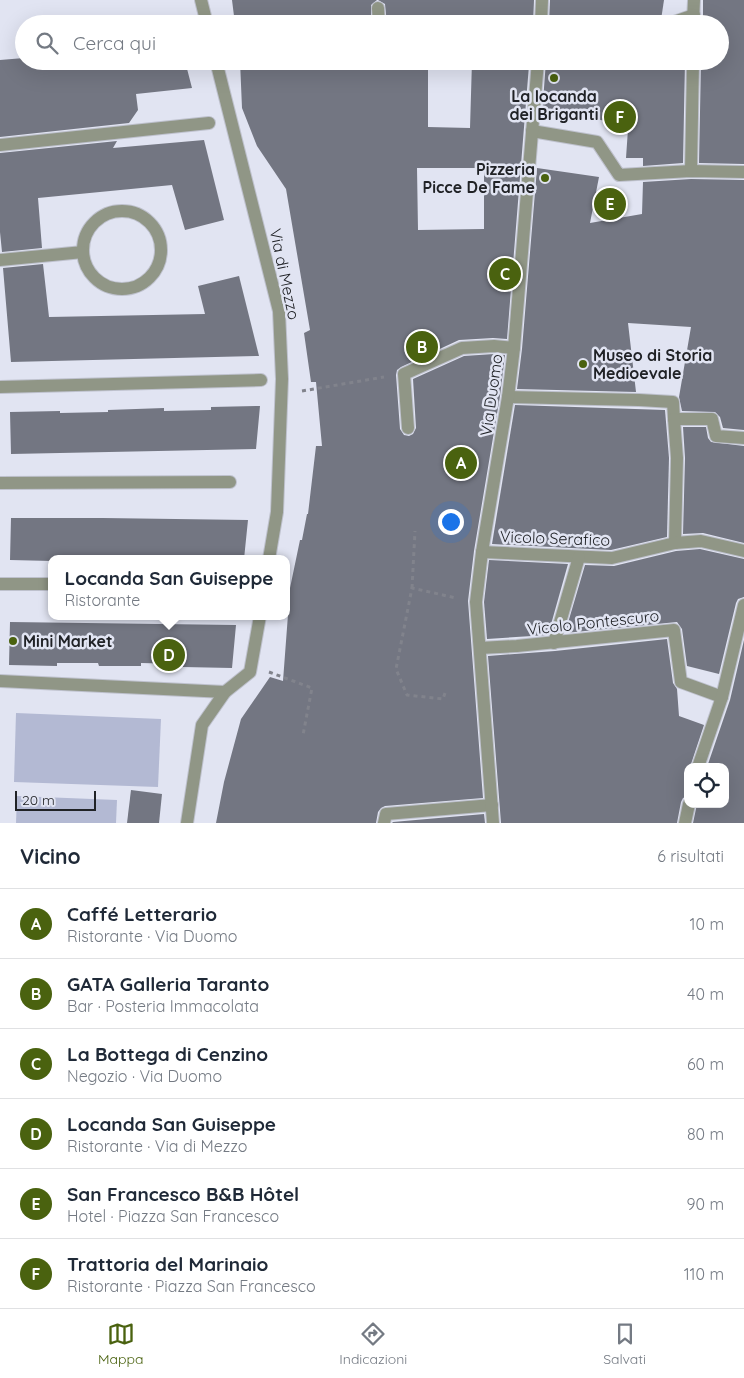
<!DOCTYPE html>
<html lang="it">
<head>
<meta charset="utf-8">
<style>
	body { margin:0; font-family:Quicksand,sans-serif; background:#f2f2f3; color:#1f2937 }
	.controls { position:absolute; right:15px; bottom:15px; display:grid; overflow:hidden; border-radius:10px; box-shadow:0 5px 20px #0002 }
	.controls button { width:45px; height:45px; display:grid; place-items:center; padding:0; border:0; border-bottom:1px solid #e0e1e3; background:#fff; color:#1f2937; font:25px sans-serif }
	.scale { position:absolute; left:15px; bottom:12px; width:81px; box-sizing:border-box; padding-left:5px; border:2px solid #202226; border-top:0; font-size:14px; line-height:18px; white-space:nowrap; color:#202226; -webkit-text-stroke:4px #e1e4f2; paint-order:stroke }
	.you { position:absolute; left:450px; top:521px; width:18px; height:18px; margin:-12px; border:4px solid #fff; border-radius:50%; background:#1a73e8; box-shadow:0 0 0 8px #1a73e833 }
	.badge { display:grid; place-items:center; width:32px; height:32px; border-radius:50%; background:#4a620f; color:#fff; font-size:16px; font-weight:700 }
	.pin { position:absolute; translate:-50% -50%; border:2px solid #fff; box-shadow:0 1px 5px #0006 }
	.popup { position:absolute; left:48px; top:555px; width:242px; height:65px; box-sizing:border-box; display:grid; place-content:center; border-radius:10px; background:#fff; filter:drop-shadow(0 1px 4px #0005); font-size:16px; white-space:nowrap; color:#747a83 }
	.popup b { font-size:19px; color:#1f2937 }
	.popup::after { content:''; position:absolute; left:50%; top:100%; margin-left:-10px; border:10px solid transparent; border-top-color:#fff }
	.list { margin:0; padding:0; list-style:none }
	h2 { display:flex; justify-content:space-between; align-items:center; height:65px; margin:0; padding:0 20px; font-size:21px }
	h2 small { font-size:16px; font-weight:400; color:#747a83 }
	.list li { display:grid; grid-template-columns:32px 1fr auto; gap:15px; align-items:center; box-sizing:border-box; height:70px; padding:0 20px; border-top:1px solid #e0e1e3 }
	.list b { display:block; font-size:19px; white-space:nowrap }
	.list p { margin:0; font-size:16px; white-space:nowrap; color:#747a83 }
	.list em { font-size:16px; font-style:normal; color:#747a83 }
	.icon { flex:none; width:28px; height:28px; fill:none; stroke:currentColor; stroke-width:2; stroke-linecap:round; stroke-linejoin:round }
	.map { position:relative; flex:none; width:744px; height:823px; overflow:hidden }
	.search { position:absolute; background:#fff; box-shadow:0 5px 20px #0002; left:15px; right:15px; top:15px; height:55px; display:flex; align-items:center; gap:12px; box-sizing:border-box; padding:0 18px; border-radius:28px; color:#747a83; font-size:19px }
	.sheet { height:485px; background:#fff }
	nav { display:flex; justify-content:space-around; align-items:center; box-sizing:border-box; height:70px; border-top:1px solid #e0e1e3; background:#fff; font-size:14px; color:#747a83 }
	nav a { display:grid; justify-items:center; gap:2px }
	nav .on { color:#4a620f }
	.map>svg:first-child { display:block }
</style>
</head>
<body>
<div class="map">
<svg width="744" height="823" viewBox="0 0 744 823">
	<rect width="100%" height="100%" fill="#e1e4f2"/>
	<!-- green -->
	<g fill="#b3b9d3">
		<polygon points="16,713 161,719 158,787 14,782"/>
		<polygon points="17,796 117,800 116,823 16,823"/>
	</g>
	<!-- building -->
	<g fill="#737682" fill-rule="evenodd">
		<polygon points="232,0 377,0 371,5 371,24 235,24"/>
		<polygon points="378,0 534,0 533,24 387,24 385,4"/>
		<polygon points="550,0 664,0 661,20 637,24 549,24"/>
		<polygon points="703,0 744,0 744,164 699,163 701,61 720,61 720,24 703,24"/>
		<polygon points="24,58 24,61 185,61 192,88 136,94 138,110 129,123 0,137 0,60"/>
		<path d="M240,61H428V127L470,128L472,61L529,65L507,339L493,338L459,340L401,367L397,370L396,375L400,429L404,435L409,436L413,434L416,428L413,379L464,356L494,354L505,355L500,396L474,551L468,601L483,798L385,806L381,808L378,812L376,823H216L224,782L241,719L270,677L283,681L290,588L300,540H302L307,514H308L316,446H322L316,382H311L304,333L310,330L286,189L257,146L242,108ZM417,168H484V229L418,230Z"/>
		<polygon points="546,61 685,61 683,163 643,166 643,158 626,158 628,129 598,119 542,115"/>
		<polygon points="204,140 224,220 185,230 172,185 38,198 42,248 2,252 0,232 0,153 117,141 113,148"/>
		<polygon points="537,168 599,177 590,223 642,214 643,182 691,179 744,180 744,430 723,428 720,417 715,412 682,411 679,397 691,327 628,323 636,392 517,389 522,349"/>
		<polygon points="43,264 49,317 205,314 198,286 239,276 259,356 11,362 3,268"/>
		<polygon points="515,405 665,410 669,458 667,537 611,550 492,544"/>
		<polygon points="260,406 256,449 11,454 10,412 60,411 60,413 108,412 108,410 164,408 164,411 211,410 211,407"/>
		<polygon points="683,427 706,427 708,438 711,442 744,446 744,543 703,533 683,534 685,458"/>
		<polygon points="11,518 103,518 248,520 244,559 52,559 52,561 10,560"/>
		<polygon points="700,549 744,559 744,597 738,599 736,603 719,674 687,666 682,629 677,622 565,633 585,565 614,566 676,551"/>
		<polygon points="489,560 568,564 548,635 487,639 484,602"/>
		<polygon points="10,622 236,625 232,668 183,667 182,664 141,663 141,666 99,666 98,663 57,663 57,666 9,665"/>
		<polygon points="667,639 673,683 677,689 679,716 704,725 690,767 688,767 688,796 683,798 681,802 677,823 501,823 488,656 555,651"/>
		<polygon points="744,640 744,823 693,823 697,804 725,804 725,767 707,767 730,700"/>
		<polygon points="131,790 162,794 159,823 127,823"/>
		<polygon points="484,814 485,823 392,823 393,822"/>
	</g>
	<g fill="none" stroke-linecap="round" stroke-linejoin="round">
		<defs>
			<g id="minor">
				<polyline points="201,0 207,24"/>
				<polyline points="378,8 379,24"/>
				<polyline points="693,22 694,0"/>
				<polyline points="541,24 542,0"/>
				<polyline points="668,24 694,15"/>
				<polyline points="216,61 279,311 282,379 277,512 269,559"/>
				<polyline points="532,131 597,142 619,175 691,171 744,172"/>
				<polyline points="0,145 209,123"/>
				<polyline points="691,171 693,61"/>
				<circle cx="122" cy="250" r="39"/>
				<polyline points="0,260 83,252"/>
				<polyline points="0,387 261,380"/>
				<polyline points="508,397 639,400 673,402 674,419 712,419 716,436 744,438"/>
				<polyline points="674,419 677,458 675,543"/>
				<polyline points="408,428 404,374 462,348 494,346 514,348"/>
				<polyline points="0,483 230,482"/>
				<polyline points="482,552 612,558 675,543 701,541 744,551"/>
				<polyline points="0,584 51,584"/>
				<polyline points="554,643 579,557"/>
				<polyline points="480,648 517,646 674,630 681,682 722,697"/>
				<polyline points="0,681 225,692"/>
				<polyline points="698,767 722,697 744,605"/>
				<polyline points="187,823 202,725 225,692 250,672 260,616"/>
				<polyline points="384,823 386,814 492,805"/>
				<polyline points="493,823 476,602 482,552 508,397 514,348 538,61"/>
				<polyline points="685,823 689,804"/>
			</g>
		</defs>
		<!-- minor casing -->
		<use href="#minor" stroke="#bec1cd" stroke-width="14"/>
		<!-- path -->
		<g stroke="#81838c" stroke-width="3" stroke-dasharray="4 4" stroke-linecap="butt">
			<polyline points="302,391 384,377"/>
			<polyline points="412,588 415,531"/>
			<polyline points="269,672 312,688 303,735"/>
			<polyline points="445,693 443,699 407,695 396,669 412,588 456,598"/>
		</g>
		<!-- minor -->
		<use href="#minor" stroke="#909686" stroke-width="12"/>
	</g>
	<!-- markers -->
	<g fill="#4a620f" stroke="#e1e4f2" stroke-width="2">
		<circle cx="554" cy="78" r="5"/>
		<circle cx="545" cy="178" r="5"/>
		<circle cx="583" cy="364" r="5"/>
		<circle cx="13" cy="641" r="5"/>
	</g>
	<g text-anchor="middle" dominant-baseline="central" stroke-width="5" stroke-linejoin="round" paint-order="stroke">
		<!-- poi labels -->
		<g font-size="16" font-weight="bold" fill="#202226" stroke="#e1e4f2" text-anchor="start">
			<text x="554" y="96" text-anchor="middle">La locanda<tspan x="554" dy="18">dei Briganti</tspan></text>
			<text x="535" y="169" text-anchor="end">Pizzeria<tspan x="535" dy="18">Picce De Fame</tspan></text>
			<text x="593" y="355">Museo di Storia<tspan x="593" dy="18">Medioevale</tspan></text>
			<text x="23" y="641">Mini Market</text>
		</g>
		<!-- street labels -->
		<g font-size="16" fill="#202226" stroke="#e1e4f2">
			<text transform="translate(285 274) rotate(78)">Via di Mezzo</text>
			<text transform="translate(491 395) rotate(-82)">Via Duomo</text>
			<text transform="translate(555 538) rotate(2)">Vicolo Serafico</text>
			<text transform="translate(593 622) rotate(-6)">Vicolo Pontescuro</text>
		</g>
	</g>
</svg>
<div class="controls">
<button><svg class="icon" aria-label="locate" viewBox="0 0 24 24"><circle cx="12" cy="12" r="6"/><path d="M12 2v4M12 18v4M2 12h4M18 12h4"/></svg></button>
</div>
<div class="scale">20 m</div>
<div class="you"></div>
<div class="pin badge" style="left:461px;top:463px">A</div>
<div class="pin badge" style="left:422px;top:347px">B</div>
<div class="pin badge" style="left:505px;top:274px">C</div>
<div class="pin badge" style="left:169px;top:655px">D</div>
<div class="popup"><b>Locanda San Guiseppe</b>Ristorante</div>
<div class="pin badge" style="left:610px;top:204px">E</div>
<div class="pin badge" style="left:620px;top:117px">F</div>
<div class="search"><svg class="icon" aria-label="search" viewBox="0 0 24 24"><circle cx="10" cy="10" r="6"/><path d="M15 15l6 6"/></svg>Cerca qui</div>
</div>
<section class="sheet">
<h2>Vicino<small>6 risultati</small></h2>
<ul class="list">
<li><span class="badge">A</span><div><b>Caffé Letterario</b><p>Ristorante · Via Duomo</p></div><em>10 m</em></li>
<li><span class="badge">B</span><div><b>GATA Galleria Taranto</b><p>Bar · Posteria Immacolata</p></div><em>40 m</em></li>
<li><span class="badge">C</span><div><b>La Bottega di Cenzino</b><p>Negozio · Via Duomo</p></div><em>60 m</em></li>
<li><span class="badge">D</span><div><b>Locanda San Guiseppe</b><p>Ristorante · Via di Mezzo</p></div><em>80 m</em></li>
<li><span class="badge">E</span><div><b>San Francesco B&amp;B Hôtel</b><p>Hotel · Piazza San Francesco</p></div><em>90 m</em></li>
<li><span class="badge">F</span><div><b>Trattoria del Marinaio</b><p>Ristorante · Piazza San Francesco</p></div><em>110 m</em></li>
</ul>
</section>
<nav>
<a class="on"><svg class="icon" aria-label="map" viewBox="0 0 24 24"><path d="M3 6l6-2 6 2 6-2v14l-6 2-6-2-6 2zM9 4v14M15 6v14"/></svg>Mappa</a>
<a><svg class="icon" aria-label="directions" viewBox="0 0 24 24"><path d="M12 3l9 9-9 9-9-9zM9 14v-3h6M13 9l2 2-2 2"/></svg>Indicazioni</a>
<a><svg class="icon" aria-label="saved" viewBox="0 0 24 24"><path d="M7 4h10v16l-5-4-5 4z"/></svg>Salvati</a>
</nav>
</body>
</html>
